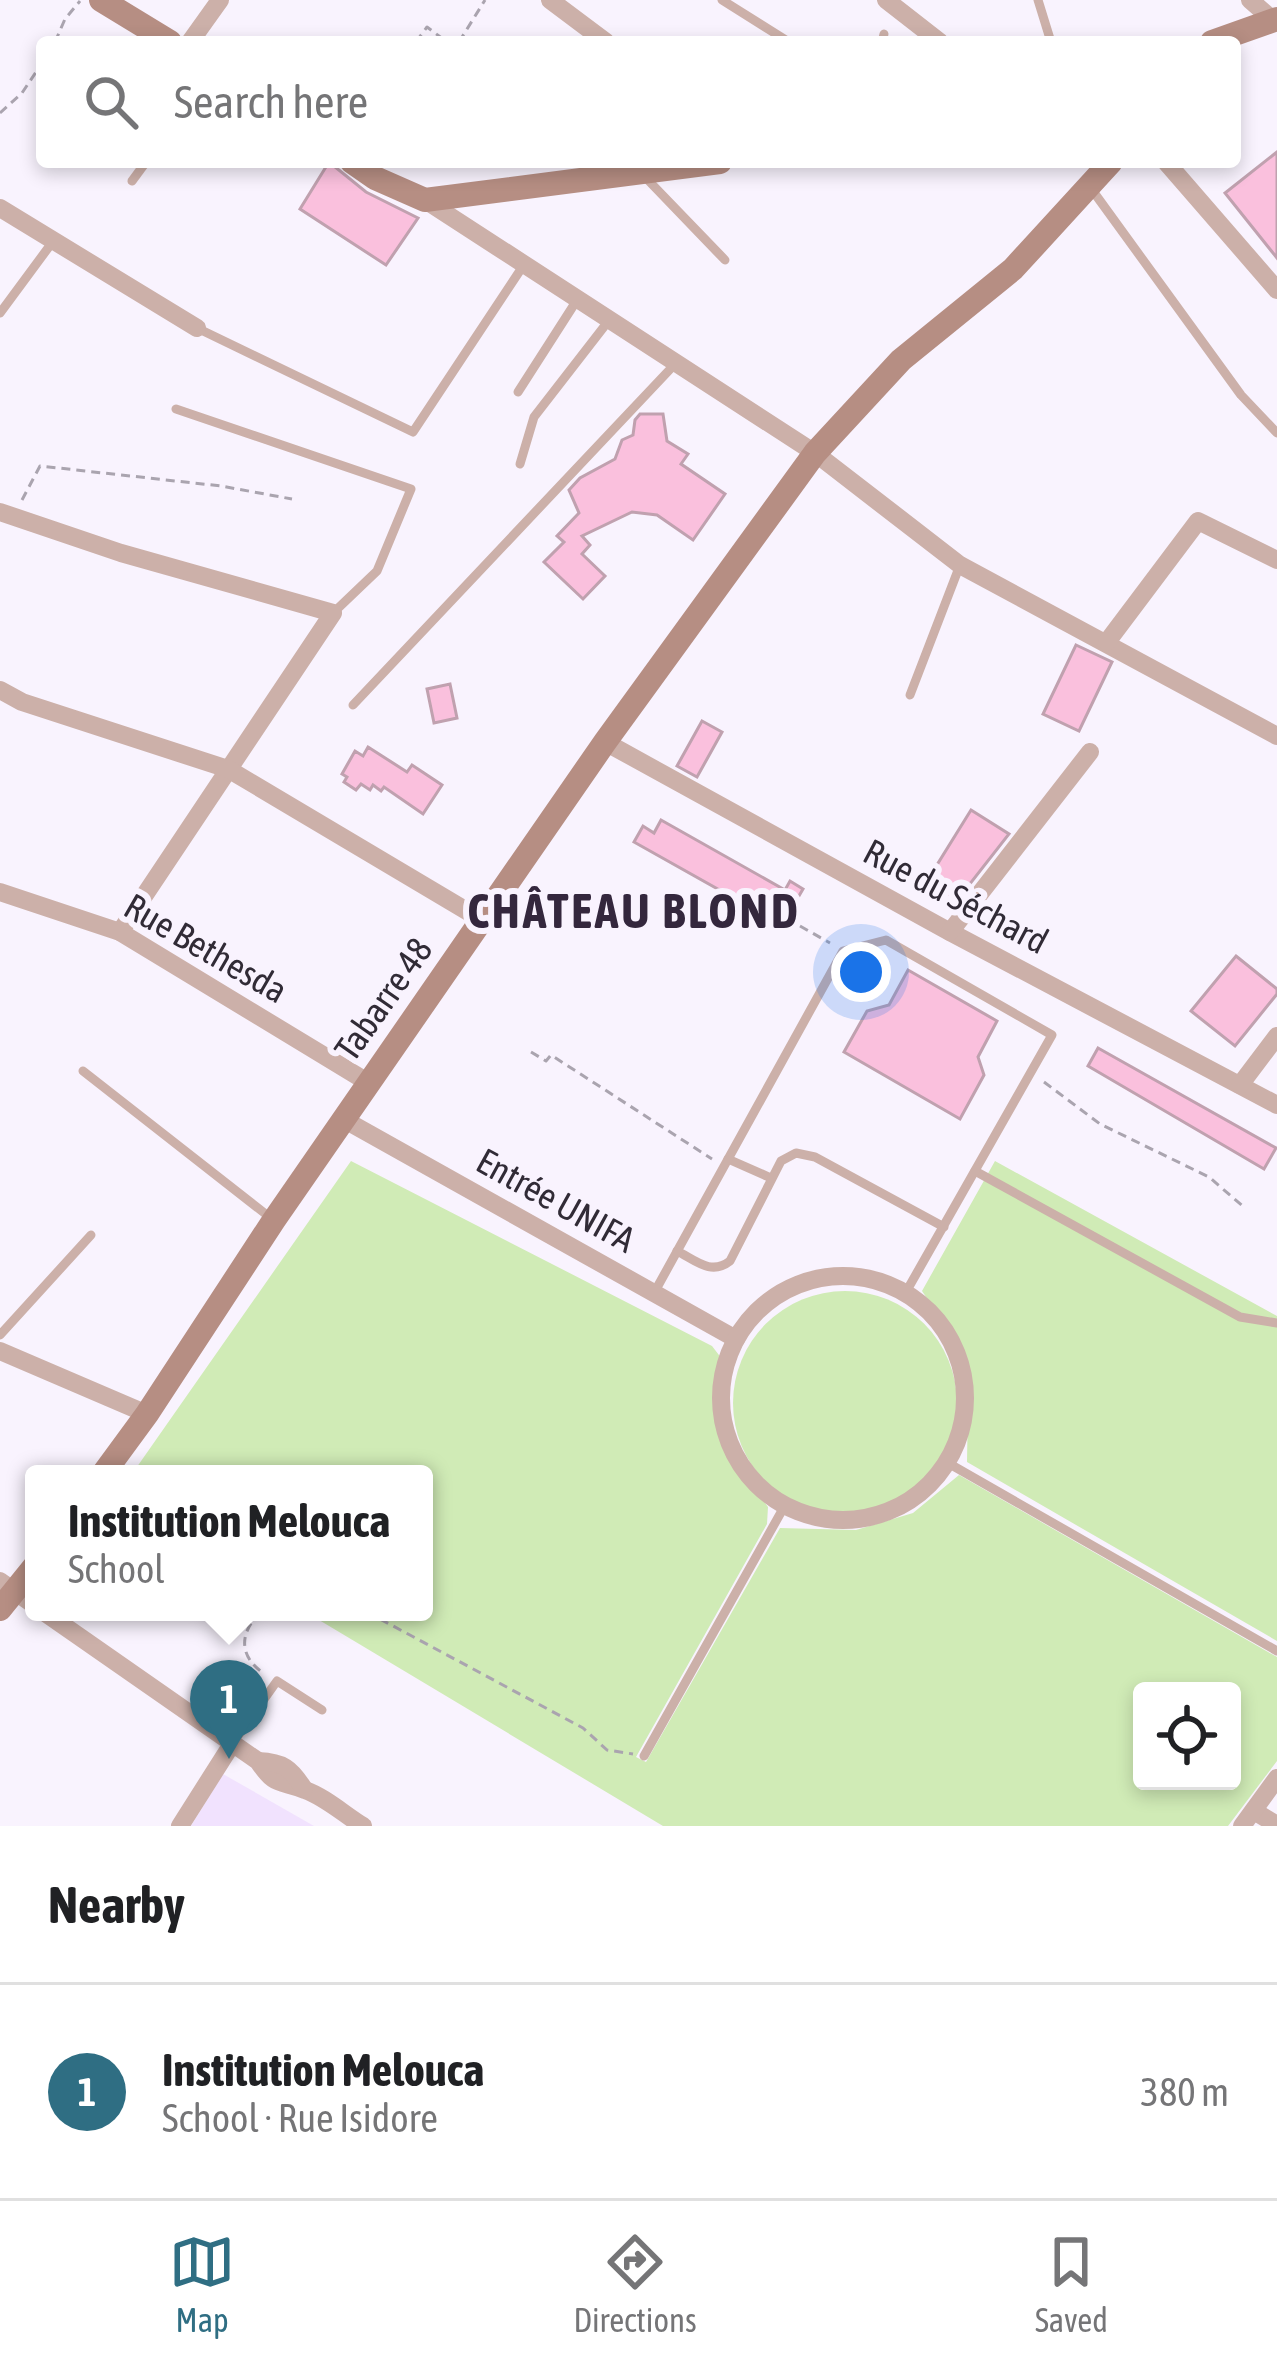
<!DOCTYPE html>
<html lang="en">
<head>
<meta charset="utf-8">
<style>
	body { margin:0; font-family:"Asap Condensed",sans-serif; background:#f6f6f6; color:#202124 }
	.controls { position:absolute; right:36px; bottom:36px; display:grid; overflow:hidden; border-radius:12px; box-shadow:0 6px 18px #0003 }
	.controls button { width:108px; height:108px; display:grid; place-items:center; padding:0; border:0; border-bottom:3px solid #e0e0e0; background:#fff; color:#202124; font:60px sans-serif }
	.you { position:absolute; left:861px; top:972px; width:42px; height:42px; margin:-30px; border:9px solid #fff; border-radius:50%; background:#1a73e8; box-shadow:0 0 0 18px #1a73e833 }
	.badge { display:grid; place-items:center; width:78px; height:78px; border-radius:50%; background:#2f6e83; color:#fff; font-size:39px; font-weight:700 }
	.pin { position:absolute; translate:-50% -99px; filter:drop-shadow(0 3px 6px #0008) }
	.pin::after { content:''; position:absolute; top:63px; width:42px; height:36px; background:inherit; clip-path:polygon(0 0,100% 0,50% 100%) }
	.popup { position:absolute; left:25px; top:1465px; width:408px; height:156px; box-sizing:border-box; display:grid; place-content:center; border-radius:12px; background:#fff; filter:drop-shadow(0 3px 9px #0005); font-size:39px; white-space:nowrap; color:#757577 }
	.popup b { font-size:45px; color:#202124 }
	.popup::after { content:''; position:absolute; left:50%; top:100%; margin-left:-24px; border:24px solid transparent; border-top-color:#fff }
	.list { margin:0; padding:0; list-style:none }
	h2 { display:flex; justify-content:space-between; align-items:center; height:156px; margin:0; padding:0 48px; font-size:51px }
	h2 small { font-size:39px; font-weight:400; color:#757577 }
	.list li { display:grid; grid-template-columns:78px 1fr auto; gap:36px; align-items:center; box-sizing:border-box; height:216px; padding:0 48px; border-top:3px solid #e0e0e0 }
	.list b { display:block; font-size:45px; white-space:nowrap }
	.list p { margin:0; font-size:39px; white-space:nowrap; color:#757577 }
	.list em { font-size:39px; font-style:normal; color:#757577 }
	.icon { flex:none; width:66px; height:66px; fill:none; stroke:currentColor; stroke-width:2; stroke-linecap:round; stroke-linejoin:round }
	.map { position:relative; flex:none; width:1277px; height:1826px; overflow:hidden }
	.search { position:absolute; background:#fff; box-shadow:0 6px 18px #0003; left:36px; right:36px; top:36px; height:132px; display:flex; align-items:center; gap:30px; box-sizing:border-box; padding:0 42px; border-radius:12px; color:#757577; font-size:45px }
	.sheet { height:372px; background:#fff }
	nav { display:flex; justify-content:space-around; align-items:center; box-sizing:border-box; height:168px; border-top:3px solid #e0e0e0; background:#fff; font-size:33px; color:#757577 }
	nav a { display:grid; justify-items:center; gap:6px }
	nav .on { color:#2f6e83 }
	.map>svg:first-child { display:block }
</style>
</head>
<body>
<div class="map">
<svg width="1277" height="1826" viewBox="0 0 1277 1826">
	<rect width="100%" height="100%" fill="#f9f3fe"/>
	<!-- built -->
	<polygon fill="#f1e2fe" points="223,1774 314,1826 191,1826"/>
	<!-- green -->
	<g fill="#d0ebb6" fill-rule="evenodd">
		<path d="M351,1161L712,1346L722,1359L724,1374L715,1412L730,1454L768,1507L767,1524L636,1757L646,1762L780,1528L856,1530L913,1513L959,1475L1277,1657V1761L1228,1826H663L309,1614L305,1612H424V1474H132ZM1142,1691H1232V1781H1142Z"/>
		<polygon points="995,1161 1277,1316 1277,1641 967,1462 968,1400 957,1342 922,1291"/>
		<circle cx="845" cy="1403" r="112"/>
	</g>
	<!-- building -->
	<g fill="#fac0dd" stroke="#c0a1af" stroke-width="3">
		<polygon points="1277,152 1277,258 1225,193"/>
		<polygon points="329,162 366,192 418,218 386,265 300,209"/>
		<polygon points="640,414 663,414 667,441 688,454 681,464 725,494 693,540 657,515 632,512 582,536 590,545 582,554 605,576 583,599 544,562 564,542 557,536 579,513 569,490 580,478 615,459 622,440 633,435 635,420"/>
		<polygon points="1076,645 1112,662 1079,731 1043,714"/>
		<polygon points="450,684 457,718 434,723 427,689"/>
		<polygon points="702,721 722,732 697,777 677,766"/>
		<polygon points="368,747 407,772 412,765 442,785 423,814 384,787 381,791 373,785 370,790 361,784 356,790 344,782 347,777 342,774 355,751 363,756"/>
		<polygon points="971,810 1009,834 955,903 927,881"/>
		<polygon points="661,820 785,890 790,881 803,889 782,925 634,842 643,826 654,833"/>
		<polygon points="1236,956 1277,989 1277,994 1235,1046 1191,1011"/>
		<polygon points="908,970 997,1021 978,1057 984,1075 960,1119 844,1052 867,1011 889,1005"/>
		<polygon points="1098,1048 1276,1148 1264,1169 1088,1066"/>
	</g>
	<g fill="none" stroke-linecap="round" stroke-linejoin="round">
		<!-- path -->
		<g stroke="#aaa4af" stroke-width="3" stroke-dasharray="9 6" stroke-linecap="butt">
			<polyline points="55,42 65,19 80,1"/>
			<polyline points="416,42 427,27 447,42"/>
			<polyline points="459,42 485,0"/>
			<polyline points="0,113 22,93 42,63"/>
			<polyline points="22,500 40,466 221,486 292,499"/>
			<polyline points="800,926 830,943"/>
			<polyline points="531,1052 546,1061 551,1055 712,1159"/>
			<polyline points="1044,1082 1100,1124 1209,1177 1245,1208"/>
			<path d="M261,1612C239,1632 238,1657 265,1674"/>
			<polyline points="367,1612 583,1728 607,1750 633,1754"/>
		</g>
		<!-- lane -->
		<g stroke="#ccb0a9" stroke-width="9">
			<polyline points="722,0 789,42"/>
			<polyline points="1038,0 1051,42"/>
			<polyline points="882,42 884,34"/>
			<polyline points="646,178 725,260"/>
			<polyline points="132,181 146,162"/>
			<polyline points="1090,187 1241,395 1277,433"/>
			<polyline points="0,313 54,240"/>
			<polyline points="197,328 413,432 523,266"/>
			<polyline points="518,392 577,300"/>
			<polyline points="176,409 411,489 377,571 333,613"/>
			<polyline points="520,464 534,417 610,319"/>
			<polyline points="910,695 960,565"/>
			<polyline points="353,705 675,364"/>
			<polyline points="83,1071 272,1219"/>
			<polyline points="728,1159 771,1178"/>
			<polyline points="975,1171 1240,1317 1277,1323"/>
			<path d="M677,1251C695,1260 711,1276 730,1261L781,1161L796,1153L815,1157L944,1227"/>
			<polyline points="654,1293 843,951 886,940 1052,1035 906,1292"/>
			<polyline points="0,1335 91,1235"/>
			<polyline points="948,1463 1277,1651"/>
			<polyline points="232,1744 277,1681 322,1710"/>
			<polyline points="644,1756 784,1507"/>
		</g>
		<!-- street -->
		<g stroke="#ccb0a9" stroke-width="18">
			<polyline points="550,0 606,42"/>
			<polyline points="886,0 940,42"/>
			<polyline points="1250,0 1273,20"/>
			<polyline points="190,42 220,0"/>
			<polyline points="1166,162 1277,290"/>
			<polyline points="425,200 815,453 960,565 1277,736"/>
			<polyline points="0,208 197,328"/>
			<polyline points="0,512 121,553 333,613 120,932"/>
			<polyline points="1107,642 1198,521 1277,560"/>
			<polyline points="0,690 22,702 228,769 482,920"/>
			<polyline points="605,742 950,932 1277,1105"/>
			<polyline points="0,892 120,932 369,1083"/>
			<polyline points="950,932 1090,752"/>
			<polyline points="1240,1085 1277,1036"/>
			<polyline points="343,1119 736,1339"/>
			<circle cx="843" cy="1398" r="122"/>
			<polyline points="0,1351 147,1414"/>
			<polyline points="0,1581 34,1605"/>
			<path d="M44,1612L258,1761C275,1787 279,1780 305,1790C325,1797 345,1815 363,1826"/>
			<path d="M258,1761C283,1762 291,1768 304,1789"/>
			<polyline points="1254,1811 1277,1825"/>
			<polyline points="180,1826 232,1744"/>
			<polyline points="1242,1826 1277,1778"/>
		</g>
		<!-- secondary -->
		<g stroke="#b68e83" stroke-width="24">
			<polyline points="101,0 170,42"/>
			<polyline points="1212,42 1277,19"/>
			<polyline points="352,162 375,178 425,200 720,162"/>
			<polyline points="103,1474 147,1414 274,1220 605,742 815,453 901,360 1013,269 1111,162"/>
			<polyline points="0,1609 34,1567"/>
		</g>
	</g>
	<g text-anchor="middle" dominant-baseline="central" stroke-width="12" stroke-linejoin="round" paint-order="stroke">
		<!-- street labels -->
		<g font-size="36" fill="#312b36" stroke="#f9f3fe">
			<text transform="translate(956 896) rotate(28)">Rue du Séchard</text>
			<text transform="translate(206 948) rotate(30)">Rue Bethesda</text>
			<text transform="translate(383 999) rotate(-55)">Tabarre 48</text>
			<text transform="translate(556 1200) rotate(29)">Entrée UNIFA</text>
		</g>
		<!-- district labels -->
		<g font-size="48" font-weight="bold" letter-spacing="3" fill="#34273d" stroke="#f9f3fe">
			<text x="634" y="910">CHÂTEAU BLOND</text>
		</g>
	</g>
</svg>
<div class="controls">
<button><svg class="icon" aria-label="locate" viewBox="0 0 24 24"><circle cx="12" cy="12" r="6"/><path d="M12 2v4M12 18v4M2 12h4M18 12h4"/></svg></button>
</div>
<div class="you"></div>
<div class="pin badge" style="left:229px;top:1759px">1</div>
<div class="popup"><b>Institution Melouca</b>School</div>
<div class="search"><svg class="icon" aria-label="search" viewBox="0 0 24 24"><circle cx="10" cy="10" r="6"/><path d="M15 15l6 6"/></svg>Search here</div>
</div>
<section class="sheet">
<h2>Nearby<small></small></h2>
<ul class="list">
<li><span class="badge">1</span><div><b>Institution Melouca</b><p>School · Rue Isidore</p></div><em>380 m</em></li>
</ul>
</section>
<nav>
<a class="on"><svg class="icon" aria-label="map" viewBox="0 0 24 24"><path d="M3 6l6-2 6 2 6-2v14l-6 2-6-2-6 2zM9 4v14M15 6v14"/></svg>Map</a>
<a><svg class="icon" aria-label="directions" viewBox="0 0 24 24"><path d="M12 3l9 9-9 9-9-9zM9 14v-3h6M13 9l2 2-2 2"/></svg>Directions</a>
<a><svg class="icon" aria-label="saved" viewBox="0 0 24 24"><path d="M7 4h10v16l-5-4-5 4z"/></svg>Saved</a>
</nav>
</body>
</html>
